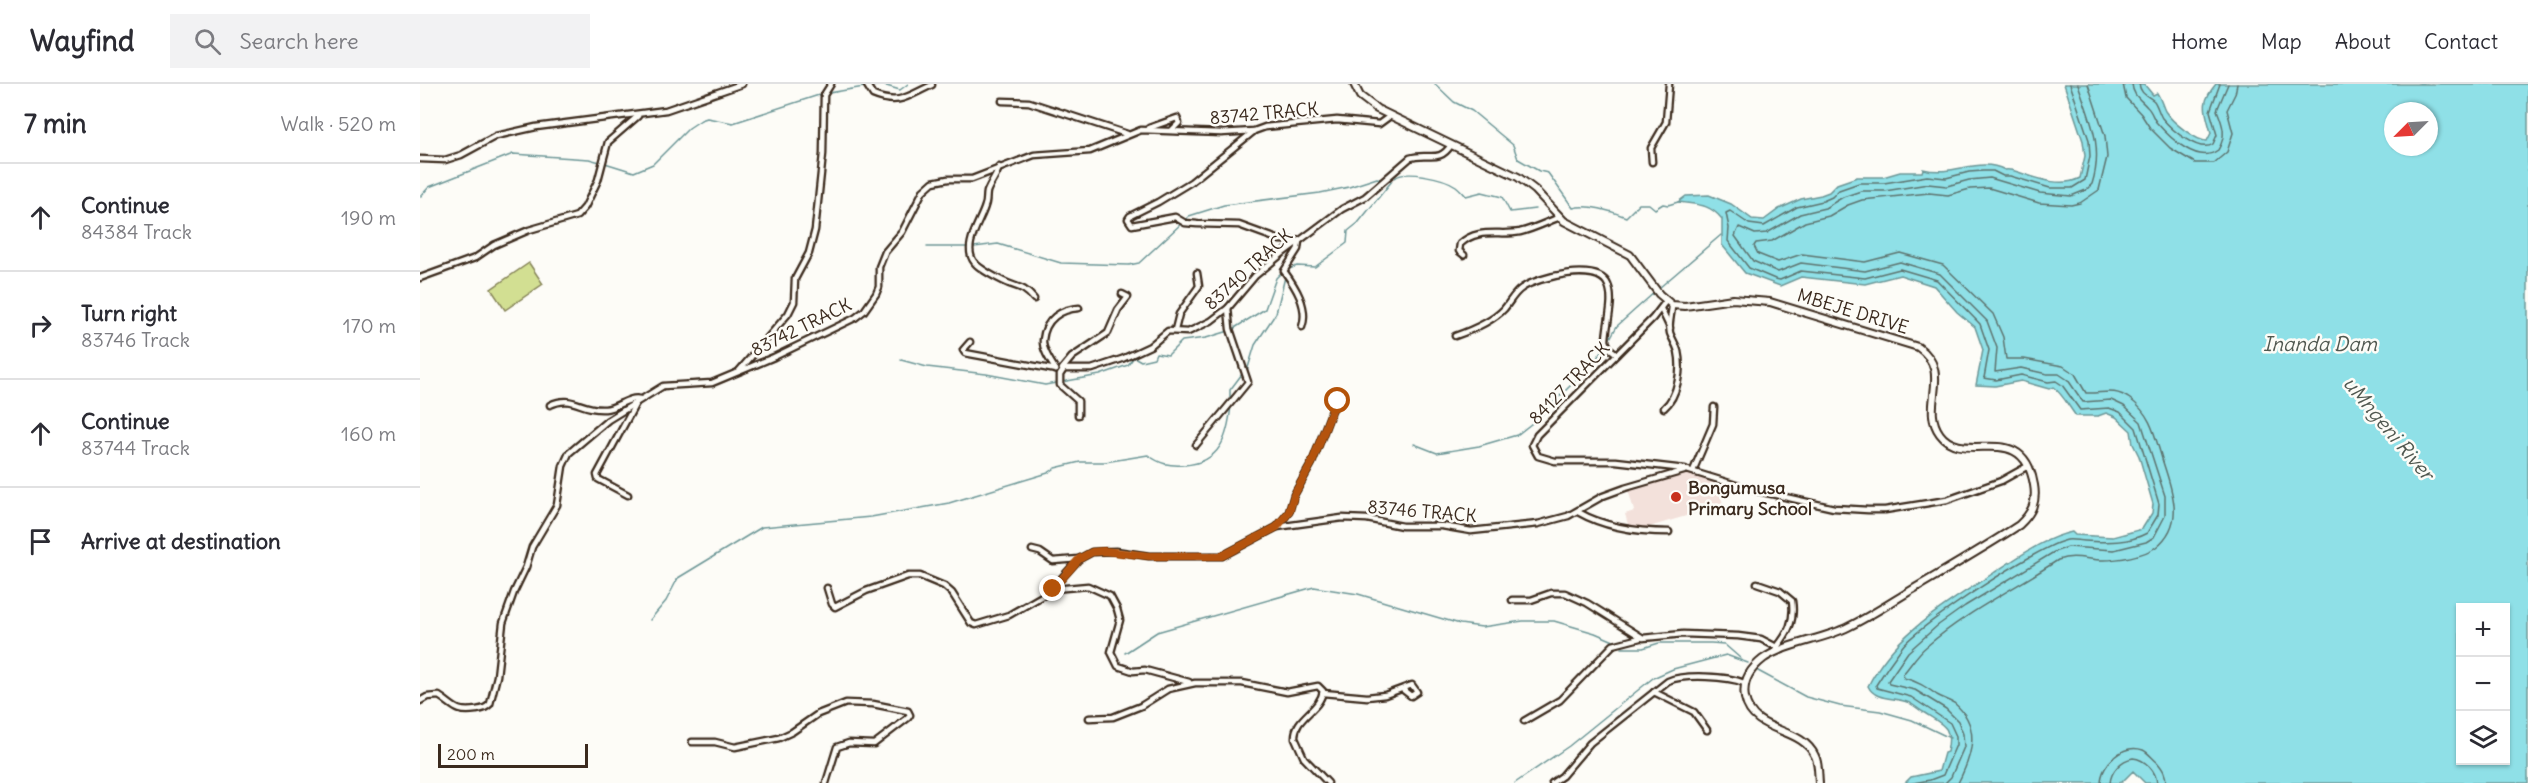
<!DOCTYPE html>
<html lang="en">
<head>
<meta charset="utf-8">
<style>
	body { margin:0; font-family:Delius,sans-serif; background:#f2f2f3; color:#2b2b33 }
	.controls { position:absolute; right:18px; bottom:18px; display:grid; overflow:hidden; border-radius:0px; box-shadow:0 2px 4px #0004 }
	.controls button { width:54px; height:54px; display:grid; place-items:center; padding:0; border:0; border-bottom:2px solid #e1e1e2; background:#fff; color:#2b2b33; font:30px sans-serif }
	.compass { position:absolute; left:1964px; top:18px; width:54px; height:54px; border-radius:50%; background:#fff; box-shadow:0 2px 4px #0004; rotate:246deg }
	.scale { position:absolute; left:18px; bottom:15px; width:150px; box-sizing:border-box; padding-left:6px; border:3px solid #3b2a1e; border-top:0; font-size:16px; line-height:21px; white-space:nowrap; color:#3b2a1e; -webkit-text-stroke:4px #fdfcf7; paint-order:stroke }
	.stop { position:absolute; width:18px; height:18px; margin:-14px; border:4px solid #b45309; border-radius:50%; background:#fff }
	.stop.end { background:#b45309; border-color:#fff; box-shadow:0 2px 6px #0008 }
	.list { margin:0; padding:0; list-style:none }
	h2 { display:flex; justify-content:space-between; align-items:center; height:78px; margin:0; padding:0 24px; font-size:26px }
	h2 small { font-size:20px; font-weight:400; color:#7c7c81 }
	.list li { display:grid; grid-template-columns:39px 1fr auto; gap:18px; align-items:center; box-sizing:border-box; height:108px; padding:0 24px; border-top:2px solid #e1e1e2 }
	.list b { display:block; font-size:22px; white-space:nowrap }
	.list p { margin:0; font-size:20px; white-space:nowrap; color:#7c7c81 }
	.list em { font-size:20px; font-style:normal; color:#7c7c81 }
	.icon { flex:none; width:33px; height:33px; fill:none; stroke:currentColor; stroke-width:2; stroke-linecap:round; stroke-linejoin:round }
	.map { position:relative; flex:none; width:2108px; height:699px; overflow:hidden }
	header { display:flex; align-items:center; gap:36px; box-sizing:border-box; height:84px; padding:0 30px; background:#fff; border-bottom:2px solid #e1e1e2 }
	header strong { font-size:28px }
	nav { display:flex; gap:33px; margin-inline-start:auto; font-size:21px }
	.search { width:420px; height:54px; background:#f2f2f3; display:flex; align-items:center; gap:15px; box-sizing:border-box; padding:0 21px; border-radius:0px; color:#7c7c81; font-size:22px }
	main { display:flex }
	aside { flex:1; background:#fff }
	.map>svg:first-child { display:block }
</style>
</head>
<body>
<header>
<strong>Wayfind</strong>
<div class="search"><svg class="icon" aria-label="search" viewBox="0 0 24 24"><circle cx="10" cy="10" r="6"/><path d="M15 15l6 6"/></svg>Search here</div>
<nav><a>Home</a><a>Map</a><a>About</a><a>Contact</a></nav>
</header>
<main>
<aside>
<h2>7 min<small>Walk · 520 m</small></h2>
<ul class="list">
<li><svg class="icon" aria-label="ahead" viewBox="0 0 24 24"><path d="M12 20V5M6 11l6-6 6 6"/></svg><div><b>Continue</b><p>84384 Track</p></div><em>190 m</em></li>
<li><svg class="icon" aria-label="right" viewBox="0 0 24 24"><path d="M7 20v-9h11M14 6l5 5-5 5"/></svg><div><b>Turn right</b><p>83746 Track</p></div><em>170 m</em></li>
<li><svg class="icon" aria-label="ahead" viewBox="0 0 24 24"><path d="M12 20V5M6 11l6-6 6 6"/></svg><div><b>Continue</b><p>83744 Track</p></div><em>160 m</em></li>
<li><svg class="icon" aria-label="arrive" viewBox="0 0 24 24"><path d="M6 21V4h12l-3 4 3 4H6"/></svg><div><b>Arrive at destination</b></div></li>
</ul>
</aside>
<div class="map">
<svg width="2108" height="699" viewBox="0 0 2108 699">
	<rect width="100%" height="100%" fill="#fdfcf7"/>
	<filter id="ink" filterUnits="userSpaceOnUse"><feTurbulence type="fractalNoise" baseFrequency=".0167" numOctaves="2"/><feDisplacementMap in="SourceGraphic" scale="12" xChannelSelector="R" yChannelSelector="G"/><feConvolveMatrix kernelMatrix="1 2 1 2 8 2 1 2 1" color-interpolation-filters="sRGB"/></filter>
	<g filter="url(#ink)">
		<!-- built -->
		<polygon fill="#f3e1db" points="1265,387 1298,399 1303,421 1219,446 1209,444 1205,430 1214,427 1208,405"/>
		<!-- green -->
		<polygon fill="#d2df92" stroke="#868458" stroke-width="1.5" points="109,179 123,200 85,226 71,205"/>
		<!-- water -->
		<path fill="#8fe0e7" stroke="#6d9797" stroke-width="1.5" fill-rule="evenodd" d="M1644,0H1724L1733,11L1737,9C1741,15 1742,21 1745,27C1752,38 1776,57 1787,57L1791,49C1786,27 1779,20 1796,0H2108V699H1725L1713,687L1702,698L1697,699H1485L1491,693L1519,687L1524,669L1527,668C1533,642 1523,641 1503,628C1498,625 1493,620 1487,618C1474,613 1455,617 1448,602C1475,548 1527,520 1575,488C1599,473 1624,454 1652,448L1655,451L1693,453L1722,445L1732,429L1733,420L1719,372L1713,360L1711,347L1696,333L1686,329L1678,332H1656C1649,323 1642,309 1633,303L1629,305L1601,297L1575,302L1556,301L1563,266L1555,243L1537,228L1514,202L1480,191L1445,200L1381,193L1360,202L1325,189L1302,161V135C1289,119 1277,121 1258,118L1266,112L1289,111L1311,120L1332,135L1344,136L1359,125L1381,115L1401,111L1409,108L1417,100L1437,93H1463L1480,88H1502L1503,85C1535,93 1558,72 1585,86C1592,85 1597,88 1604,90C1621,96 1643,103 1660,94L1665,72L1663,57ZM1973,27H2009V63H1973ZM2040,524H2086V676H2040Z"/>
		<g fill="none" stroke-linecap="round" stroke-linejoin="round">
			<!-- shore -->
			<g stroke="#5d736e" stroke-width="1.5">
				<polyline points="1703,0 1706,14 1721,30 1730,44 1750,64 1775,79 1794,79 1807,68 1813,49 1807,26 1815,10 1817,0"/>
				<path d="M1712,0C1713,12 1720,15 1727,23C1732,27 1733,35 1737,39C1750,54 1778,81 1798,66C1807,52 1803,41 1797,26L1808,0"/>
				<path d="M1719,0C1721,11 1727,11 1734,17C1737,21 1739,29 1742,34C1751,45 1779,70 1793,60L1797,51L1790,27L1800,0"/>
				<path d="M1493,699L1510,696L1523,691L1536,661V652L1530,639L1491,613L1457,604L1456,601C1464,588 1473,575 1482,563C1499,541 1620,461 1647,456C1652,455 1659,457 1665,457C1685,458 1707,460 1727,449L1738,431L1739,420L1716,344L1700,328L1689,324L1660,326L1642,301L1636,297L1628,298L1601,291L1576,296L1564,294L1569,266L1560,240L1517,196L1480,185L1445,194L1381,187L1360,196L1355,195L1329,184L1308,157L1309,144L1306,129L1310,127L1329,140L1344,142L1377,123L1403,117L1412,113L1419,106L1439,99H1464L1507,92L1526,94L1549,88L1563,87H1573L1583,92H1590L1630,104H1652L1665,96L1670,72L1669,56L1650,0"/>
				<path d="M1525,699L1531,693L1544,663L1543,650L1538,637L1526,625L1495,606L1469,600L1468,597L1488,568L1517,542L1545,522L1634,468L1648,463L1694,466L1726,458L1734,453L1745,432V412L1721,338L1704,322L1691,316L1663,318L1648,296L1639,290H1627L1601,284L1575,288L1577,264L1567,237L1520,190L1480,178L1445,187L1381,179L1358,188L1333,177L1315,152L1319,143L1335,150L1347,149L1380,130L1405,124L1423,113L1441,107H1465L1508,100L1527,102L1549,96L1570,94L1620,109L1651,112L1666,106L1672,100C1684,62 1670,36 1658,0"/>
				<path d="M1538,699C1552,672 1562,642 1534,619C1529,616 1522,614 1517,611C1506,603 1497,597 1484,594L1483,590C1491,581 1497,570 1507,562C1546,528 1594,505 1638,476C1653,470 1668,476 1683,476C1698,476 1724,472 1736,463C1766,439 1752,407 1743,378C1735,353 1732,331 1710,315C1693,303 1683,310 1666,309L1655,290L1643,282L1604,275H1586L1583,253L1573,230L1523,181L1480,169L1445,178L1382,170L1358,178L1338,170L1334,162L1336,159L1352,157L1385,138L1409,132L1428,121L1442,116L1509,109L1528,111L1550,105L1569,104L1619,119L1651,121L1660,119L1679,106L1687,73L1685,52L1668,0"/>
				<path d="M1681,699C1681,680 1703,659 1723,666C1729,669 1732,674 1737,678C1743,685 1746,690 1746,699"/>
				<path d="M1690,699C1691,687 1701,676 1713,674C1725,675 1736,687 1737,699"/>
			</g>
			<!-- stream -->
			<g stroke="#6d9797" stroke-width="1.5">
				<path d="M1015,0L1034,18L1052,27L1093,61L1098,75L1119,87L1128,89L1153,124C1168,120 1192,127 1206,133L1219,120H1229L1235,125L1243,120L1248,121L1258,118"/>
				<polyline points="452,2 463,1 480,6 488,0"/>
				<polyline points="409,9 444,3"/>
				<polyline points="185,79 214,88 233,80 269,44 281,36 287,34 313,39 402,10"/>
				<path d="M975,94C985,85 1025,94 1036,102C1040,105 1043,109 1046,112L1062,108L1082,113L1090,128L1115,125"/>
				<polyline points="0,113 9,103 93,70 169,75 180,78"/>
				<polyline points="765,136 769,132 804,121 900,109 929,103 957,94 961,95"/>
				<polyline points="507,163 548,163"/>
				<polyline points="554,163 578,160 641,179 709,181 719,179 762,139"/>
				<polyline points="869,185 877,182 895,183 927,159 928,147 938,139 972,97"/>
				<polyline points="1239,204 1301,151"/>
				<polyline points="813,245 845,225 856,194 862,188"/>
				<polyline points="1188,258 1197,242 1236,207"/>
				<polyline points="481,276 507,283 566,290 625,301 680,291 708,281 714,273 721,277 734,274 736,269 748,271 762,257 786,254 809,247"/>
				<polyline points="827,287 835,261 856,229 865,193"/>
				<polyline points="810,315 810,306 822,290"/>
				<polyline points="994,360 1017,369 1059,362 1097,351 1116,336 1173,279 1186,262"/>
				<path d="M635,384L660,378H685L728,371C740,380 749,382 764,381C801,379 808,352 811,321"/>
				<polyline points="230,536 246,517 258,494 342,443 451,433 529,419 628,389 634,385"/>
				<polyline points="1202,564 1223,564 1239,559 1291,559 1304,560 1320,574"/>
				<polyline points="705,569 737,548 894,503 938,510 1040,540 1062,543 1103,537 1134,537 1175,549 1196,558"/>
				<polyline points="1338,587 1386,613 1420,622 1460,627 1492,636 1530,654"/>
				<polyline points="1095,699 1149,662 1233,594 1253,585 1306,571 1328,579"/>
				<polyline points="1344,699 1359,699"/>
			</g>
			<defs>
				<g id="street">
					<path d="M446,0L453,11C479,22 488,12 512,1"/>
					<polyline points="582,17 609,18 707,50"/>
					<polyline points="729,44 757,34 759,39 752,46"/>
					<path d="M833,48L771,98L738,118L710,132L708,135L712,141L755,133L765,139L777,140L819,141L860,156L879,157L878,165L864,187C875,202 889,223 882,243"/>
					<polyline points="0,75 25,76 41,71 76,52 116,43 246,26 322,0"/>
					<polyline points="1232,78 1231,64 1246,38 1249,0"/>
					<path d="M579,83C577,92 570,99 567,108C566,113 567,118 565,122C561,137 541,163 555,179C561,186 575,193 583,197C596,204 603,201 614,215"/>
					<path d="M1044,171L1039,167L1040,160C1058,143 1079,152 1100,148C1113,145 1127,138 1140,133"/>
					<polyline points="0,194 55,174 74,161 109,146 157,132 165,123 178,96 188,58 218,32"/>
					<polyline points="1246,217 1233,234 1117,351 1112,361 1118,372 1135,377 1196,377 1265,385"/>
					<polyline points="1241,225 1250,244"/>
					<polyline points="755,246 759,230 779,202 777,189"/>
					<path d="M1035,252C1052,246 1072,238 1084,225C1090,218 1094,209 1102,204C1118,193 1178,178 1188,201C1195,217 1186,240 1186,257L1189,264L1197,270"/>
					<polyline points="550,258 543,266 545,269 636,286"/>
					<polyline points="642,285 652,273 688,249 698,226 708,213 702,210"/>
					<path d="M636,286C631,278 622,266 623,256C625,235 641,225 659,224"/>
					<polyline points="319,287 368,230 374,218 375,195 389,169 395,146 403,70 404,11 411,0"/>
					<path d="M130,321C153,310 161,327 185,325C197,324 209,312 220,315"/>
					<path d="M1244,324C1258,312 1262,285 1258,267C1256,260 1252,255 1250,249C1248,241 1252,229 1252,221"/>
					<path d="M658,331V317L640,301V291L644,285H672L702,275L730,262L748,247L768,248L791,237L808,224L835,192L863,169L922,125L945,113L990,74C1008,68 1019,80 1031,61"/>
					<polyline points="776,361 828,298 810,245 808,224"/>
					<polyline points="1273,387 1293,340 1294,323"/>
					<polyline points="208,411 178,395 177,391 216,319"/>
					<path d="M1158,428C1186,444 1217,448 1249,448"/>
					<polyline points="857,443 869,428 874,411 892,379 912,326 918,317"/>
					<polyline points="612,466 620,468 633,477 659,475"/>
					<path d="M1337,499L1360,507L1372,517C1375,537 1368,549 1357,563"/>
					<polyline points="407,504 412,520 415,523 446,507 488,492 500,492 524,502 532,509 551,539 556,541 589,531 629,508 659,475 672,468 696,467 729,472 802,472 857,443 922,434 947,435 982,442 1022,442 1051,447 1118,440 1148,432 1183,412 1205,404 1267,386 1329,405 1414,424 1448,426 1465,426 1527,416 1581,397 1608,382"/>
					<polyline points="634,505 668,502 690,512 697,525 700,536 691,568 698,582 713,587 725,586 769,598"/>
					<polyline points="1092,516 1111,516 1131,509 1145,509 1167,519 1223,554 1263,550 1318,552 1341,555 1362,566"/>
					<polyline points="1234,608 1274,628 1287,646"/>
					<polyline points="903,609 947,613 965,611 992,601 997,608 991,612 982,605"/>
					<path d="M0,617L7,613L19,612C35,622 35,629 56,626C62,625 65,625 70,620L77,592L83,539L94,508L106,483L112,463L137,421L143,382L149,369L188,336L243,302L292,299L354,273L435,234L444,227L456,210L459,203V183L465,168L482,148L503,107L513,98L528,95H552L614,71L670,67L721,46L801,49L834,47L845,43L917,36L959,40L970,32"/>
					<path d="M669,634L693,633L721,622L748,605L775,599H822L867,608L898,602L903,607C900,627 874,633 875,654L884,674L908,699"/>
					<polyline points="1104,637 1140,616 1193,561 1220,554"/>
					<polyline points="272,658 295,658 315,663 359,654 372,648 398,630 426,619 453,620 488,627 490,631 488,634 454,660 429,659 417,663 406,699"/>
					<path d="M1132,699L1142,692L1170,659L1248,597C1264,590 1308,592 1324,599"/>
				</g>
				<path id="secondary" d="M934,0L940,12L957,25L1098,93L1115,106L1144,137L1210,171L1239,210L1252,221L1265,222L1313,215L1350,218L1498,263C1534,288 1499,322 1520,350C1544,383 1603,334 1614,401C1617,418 1612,429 1599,441C1564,464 1527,485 1490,507C1470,519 1449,533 1428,543C1402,556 1366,559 1343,575C1330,585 1322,597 1325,614C1333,651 1381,641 1395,672C1399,680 1398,690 1399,699"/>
			</defs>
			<!-- street casing -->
			<use href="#street" stroke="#3b2a1e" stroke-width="9"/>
			<!-- secondary casing -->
			<use href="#secondary" stroke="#3b2a1e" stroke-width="10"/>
			<!-- street -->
			<use href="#street" stroke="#fdfcf7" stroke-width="4.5"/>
			<!-- secondary -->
			<use href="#secondary" stroke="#fdfcf7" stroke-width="6"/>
		</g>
	</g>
	<g fill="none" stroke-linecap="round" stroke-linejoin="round" filter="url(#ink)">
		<!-- route -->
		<polyline stroke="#b45309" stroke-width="8" points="633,505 659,475 672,468 684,467 729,472 802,472 857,443 869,428 874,411 892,379 912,326 918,317"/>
	</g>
	<!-- markers -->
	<circle fill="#c8321e" stroke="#fdfcf7" stroke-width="2" cx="1256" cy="413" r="6"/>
	<g text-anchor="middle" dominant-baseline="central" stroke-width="5" stroke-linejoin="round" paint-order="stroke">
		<!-- street labels -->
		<g font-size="18" fill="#3b2a1e" stroke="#fdfcf7">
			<text transform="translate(844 29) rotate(-5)">83742 TRACK</text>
			<text transform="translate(828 185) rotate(-42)">83740 TRACK</text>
			<text transform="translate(1433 227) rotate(17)">MBEJE DRIVE</text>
			<text transform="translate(381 243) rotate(-26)">83742 TRACK</text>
			<text transform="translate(1149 299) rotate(-46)">84127 TRACK</text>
			<text transform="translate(1002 427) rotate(5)">83746 TRACK</text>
		</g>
		<!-- poi labels -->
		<g font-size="18" font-weight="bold" fill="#3b2a1e" stroke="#fdfcf7" text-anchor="start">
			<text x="1268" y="403">Bongumusa<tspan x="1268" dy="21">Primary School</tspan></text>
		</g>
		<!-- water labels -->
		<g font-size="20" font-style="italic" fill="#505850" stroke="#fdfcf7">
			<text x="1900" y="259">Inanda Dam</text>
			<text transform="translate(1969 344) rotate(50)">uMngeni River</text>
		</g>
	</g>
</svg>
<div class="controls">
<button>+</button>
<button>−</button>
<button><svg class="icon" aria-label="layers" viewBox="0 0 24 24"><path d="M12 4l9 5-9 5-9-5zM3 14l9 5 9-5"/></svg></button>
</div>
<svg class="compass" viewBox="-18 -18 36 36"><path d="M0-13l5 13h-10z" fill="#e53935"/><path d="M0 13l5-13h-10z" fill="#7c7c81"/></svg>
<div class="scale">200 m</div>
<div class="stop" style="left:918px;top:317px"></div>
<div class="stop end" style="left:633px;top:505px"></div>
</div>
</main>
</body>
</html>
